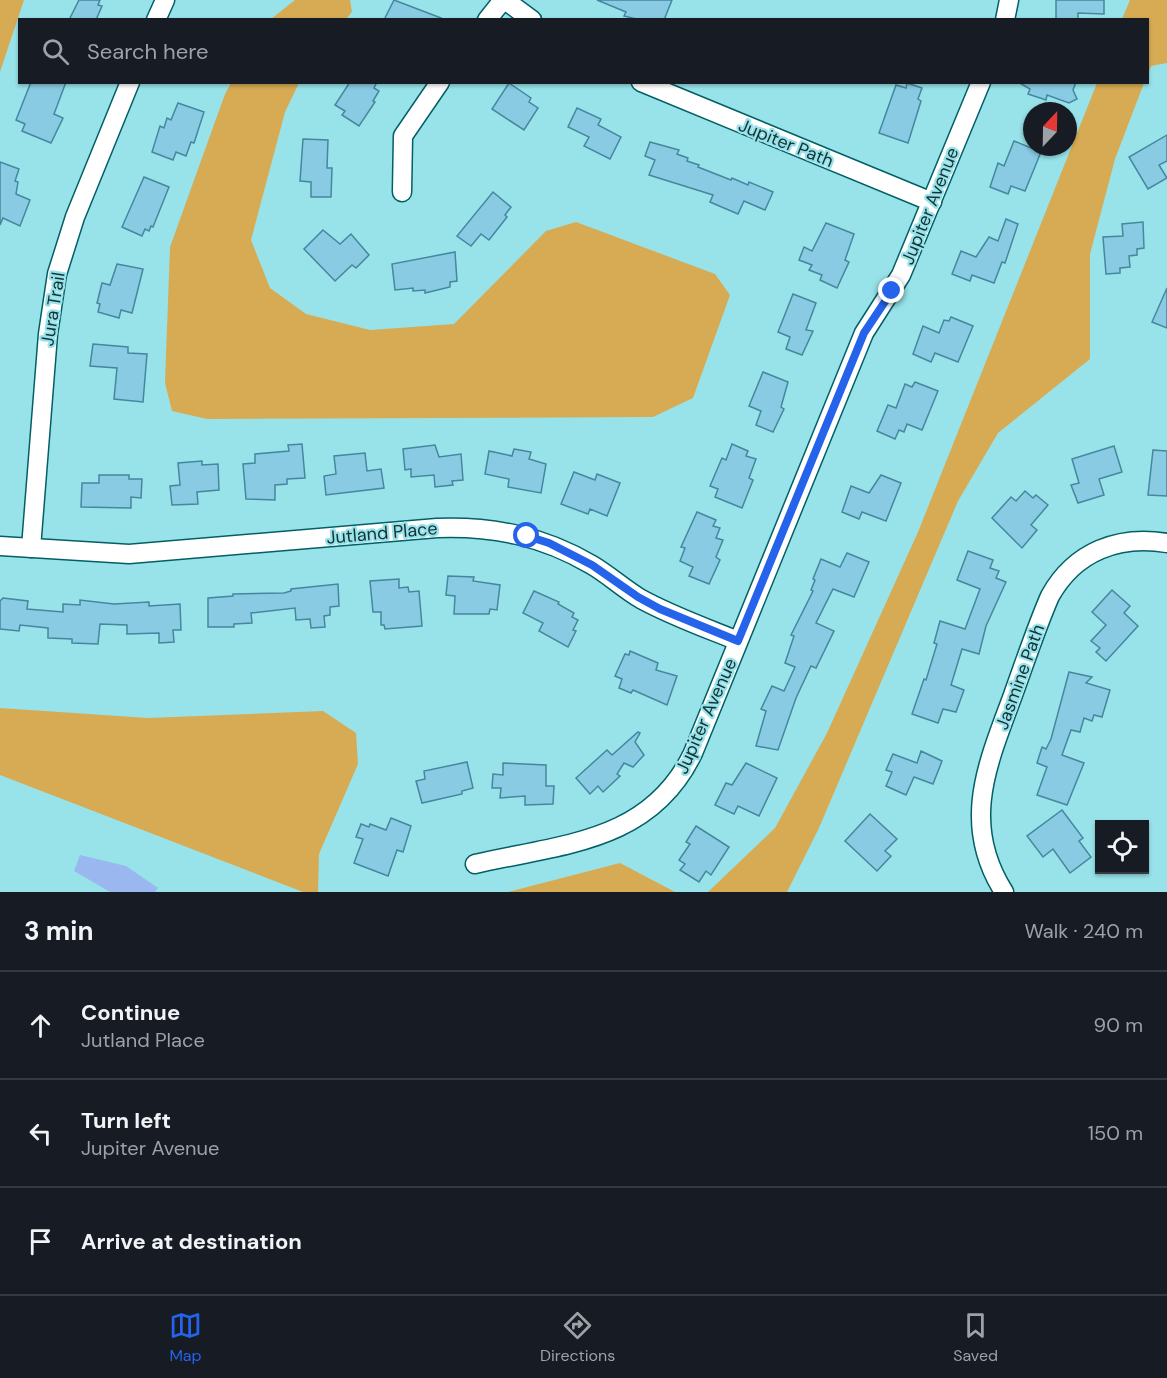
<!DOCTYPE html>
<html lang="en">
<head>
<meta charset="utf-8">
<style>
	body { margin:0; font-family:"DM Sans",sans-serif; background:#242831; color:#f1f3f6 }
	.controls { position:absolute; right:18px; bottom:18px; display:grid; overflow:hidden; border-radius:0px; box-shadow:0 2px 4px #0004 }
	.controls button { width:54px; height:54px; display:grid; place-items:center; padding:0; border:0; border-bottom:2px solid #363941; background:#171b24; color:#f1f3f6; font:30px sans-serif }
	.compass { position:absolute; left:1023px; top:102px; width:54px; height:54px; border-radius:50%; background:#171b24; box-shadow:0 2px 4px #0004; rotate:22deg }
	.stop { position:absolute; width:18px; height:18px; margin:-14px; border:4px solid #2563eb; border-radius:50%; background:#fff }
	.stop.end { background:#2563eb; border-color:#fff; box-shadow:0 2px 6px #0008 }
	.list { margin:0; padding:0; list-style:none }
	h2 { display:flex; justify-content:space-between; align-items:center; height:78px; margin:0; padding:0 24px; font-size:26px }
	h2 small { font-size:20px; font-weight:400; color:#9ea1a6 }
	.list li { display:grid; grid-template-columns:39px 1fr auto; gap:18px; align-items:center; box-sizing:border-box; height:108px; padding:0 24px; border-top:2px solid #363941 }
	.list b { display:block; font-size:22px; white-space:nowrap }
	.list p { margin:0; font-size:20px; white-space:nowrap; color:#9ea1a6 }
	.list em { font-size:20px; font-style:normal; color:#9ea1a6 }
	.icon { flex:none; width:33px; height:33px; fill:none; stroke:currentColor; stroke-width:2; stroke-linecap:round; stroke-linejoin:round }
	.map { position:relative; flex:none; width:1167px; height:892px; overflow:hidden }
	.search { position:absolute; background:#171b24; box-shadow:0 2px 4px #0004; left:18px; right:18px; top:18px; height:66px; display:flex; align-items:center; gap:15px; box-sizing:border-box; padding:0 21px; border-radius:0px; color:#9ea1a6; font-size:22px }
	.sheet { height:402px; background:#171b24 }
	nav { display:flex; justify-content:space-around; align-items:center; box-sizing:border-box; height:84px; border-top:2px solid #363941; background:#171b24; font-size:16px; color:#9ea1a6 }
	nav a { display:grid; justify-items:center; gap:3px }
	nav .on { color:#2563eb }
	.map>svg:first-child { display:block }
</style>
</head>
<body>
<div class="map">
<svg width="1167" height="892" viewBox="0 0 1167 892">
	<rect width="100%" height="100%" fill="#98e3ea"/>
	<!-- green -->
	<g fill="#d6ab54">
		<polygon points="0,0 24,0 0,72"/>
		<polygon points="295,0 350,0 352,12 346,19 271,19"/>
		<polygon points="1130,0 1167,0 1167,63 1151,66 1148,74 1148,20 1122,19"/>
		<polygon points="231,83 299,83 285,112 251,240 270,288 306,314 370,330 454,324 546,231 576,222 715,274 730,295 693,398 653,417 207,419 172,411 165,383 170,247 225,94"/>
		<polygon points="1097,83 1144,83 1115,159 1090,254 1090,359 998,433 958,501 819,828 787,892 708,892 775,828 827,733 918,532"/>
		<polygon points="0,708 148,718 323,711 356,733 358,764 319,854 318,892 303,892 0,775"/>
		<polygon points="620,863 675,892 508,892"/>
	</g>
	<!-- water -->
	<polygon fill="#9ab8ef" points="80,855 126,866 158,888 155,892 110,892 74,871"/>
	<!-- building -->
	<g fill="#89cbe3" stroke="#45879d" stroke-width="1.5">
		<polygon points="79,0 100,0 98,5 102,6 96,20 69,20"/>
		<polygon points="394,0 441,18 440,20 384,20"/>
		<polygon points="597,0 672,0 664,20 640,20 624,16 626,12"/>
		<polygon points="1056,0 1104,0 1104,14 1078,13 1078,20 1056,20"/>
		<polygon points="31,82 66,82 54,114 63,118 51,143 22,131 25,124 16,120"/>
		<polygon points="350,82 377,82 374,88 379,91 373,101 375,102 359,126 342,115 345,111 335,105"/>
		<polygon points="1018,82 1076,82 1073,90 1077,99 1069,103 1047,95 1046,100 1028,94 1030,89"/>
		<polygon points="509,83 531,98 529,102 538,108 524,130 492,109"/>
		<polygon points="907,83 922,88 918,99 921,101 908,143 879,133 896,85 906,88"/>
		<polygon points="178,103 204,112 194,143 191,142 186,156 176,152 173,160 152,152 160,126 164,128 167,118 171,120"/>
		<polygon points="577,108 601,119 598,125 621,137 610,159 584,146 589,137 568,127"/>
		<polygon points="1167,135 1167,161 1159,165 1167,178 1148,189 1129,157"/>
		<polygon points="303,139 328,140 327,168 332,168 331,197 311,197 311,182 300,181"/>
		<polygon points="1014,141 1041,152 1025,191 1011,186 1008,194 990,187 998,163 1004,166"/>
		<polygon points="650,142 679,150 677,154 688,158 687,161 699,165 698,167 731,180 732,178 748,185 749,182 773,192 765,210 744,201 738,214 710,202 713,195 649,175 655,160 645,156"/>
		<polygon points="0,162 19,169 15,181 18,182 16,194 30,200 20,226 3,218 0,225"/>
		<polygon points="144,177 169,187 153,227 151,226 149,231 145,229 142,236 122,227"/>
		<polygon points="493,192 511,207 505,215 507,217 489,240 481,234 471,246 457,236"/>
		<polygon points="1006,219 1018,224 1005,263 1002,262 994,283 972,275 970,281 952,274 961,251 976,257 989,237 998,241"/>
		<polygon points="1143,222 1144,248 1137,249 1137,255 1129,256 1130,267 1120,268 1120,273 1106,274 1103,237 1123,236 1122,224"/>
		<polygon points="826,223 854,234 845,260 849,262 837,288 820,280 822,275 809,270 812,265 799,260 804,247 812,251"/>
		<polygon points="323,230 340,244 351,234 369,255 356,268 352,265 335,281 304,249"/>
		<polygon points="455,252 457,281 450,282 450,287 425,293 425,290 413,291 413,288 395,290 392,264"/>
		<polygon points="117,264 143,269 132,313 121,310 119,318 98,312 100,304 97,303 102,283 110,285"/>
		<polygon points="1167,288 1167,328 1152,322"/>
		<polygon points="793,294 816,303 806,330 813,331 802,355 786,349 790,337 778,332"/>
		<polygon points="951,317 973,326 958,362 935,353 931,362 913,354 923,326 939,333 944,320 949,321"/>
		<polygon points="93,344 128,347 128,353 147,354 143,402 114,399 117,368 90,366"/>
		<polygon points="763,372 788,382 781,407 784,409 773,432 756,425 761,411 749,406"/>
		<polygon points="915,382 938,391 922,430 907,424 904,432 899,430 895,439 877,431 888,405 896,408 905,384 912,387"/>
		<polygon points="302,444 305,478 287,479 287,484 275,485 275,500 246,499 243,464 255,463 255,454 289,451 288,445"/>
		<polygon points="732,444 748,451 746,456 756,459 749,478 753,480 742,508 715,497 718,489 710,486 722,458 726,460"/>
		<polygon points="435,445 439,457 461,454 463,480 452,481 453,485 435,487 434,475 411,477 411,469 405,470 403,449"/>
		<polygon points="1114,446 1122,472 1099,479 1104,495 1078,503 1071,485 1079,483 1072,459"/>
		<polygon points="514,449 531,452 529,459 546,464 541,493 508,487 509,479 485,474 489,451 512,456"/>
		<polygon points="1153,450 1167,451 1167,496 1148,495"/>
		<polygon points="365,453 367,471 381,469 384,488 326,495 324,476 336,474 334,456"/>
		<polygon points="202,461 202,465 218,464 219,490 197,492 198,504 172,505 170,486 180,485 178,463"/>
		<polygon points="574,472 595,480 597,474 620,483 607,516 590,509 588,514 561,504"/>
		<polygon points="99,475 129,475 129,479 142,479 141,498 131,497 131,508 81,507 82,483 99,483"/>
		<polygon points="881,475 901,483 886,521 862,512 859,519 842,512 851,486 869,493"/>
		<polygon points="1025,491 1033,498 1036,495 1048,505 1031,525 1037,530 1022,548 992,518 1011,497 1016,501"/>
		<polygon points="697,512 716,520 713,526 720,528 716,538 723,540 716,557 720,560 709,584 689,576 693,567 680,561 685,548 681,547"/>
		<polygon points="968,551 993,560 990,568 999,571 996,578 1006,582 986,626 979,654 962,649 951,685 964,690 956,712 943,709 938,723 912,714 924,679 926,680 937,644 934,643 940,621 965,629 980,589 957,580"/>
		<polygon points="847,553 869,562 854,597 833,589 816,623 834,631 816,668 811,666 796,698 778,750 756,746 766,711 761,709 772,686 784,691 795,667 785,663 794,636 791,635 813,591 811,590 815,580 813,579 821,559 840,567"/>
		<polygon points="448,576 474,577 473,581 500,585 497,610 490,609 489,614 454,614 455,596 446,595"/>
		<polygon points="399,579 399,588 408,587 409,592 419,591 422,626 385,629 384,625 381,625 381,612 373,612 370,581"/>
		<polygon points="338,584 339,606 330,607 330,615 324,616 325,627 311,628 310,619 296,620 295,608 251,613 252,623 234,624 234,627 208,627 208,598 233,596 233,594 284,593 291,591 291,589"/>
		<polygon points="1112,590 1130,606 1124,613 1138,626 1106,661 1096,652 1100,648 1091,641 1106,625 1092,612"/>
		<polygon points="534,591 559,602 558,604 574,613 572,617 578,620 573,630 576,631 568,647 539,631 543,623 523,613"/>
		<polygon points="3,598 28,601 27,609 63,612 63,604 80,605 80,600 114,604 149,602 149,606 180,604 181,630 173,630 174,642 159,643 159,633 127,634 127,625 100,624 98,644 72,643 72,639 48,638 48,628 20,625 19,631 0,629 0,601"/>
		<polygon points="630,651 658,663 656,670 677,676 667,705 633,690 631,693 619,688 622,679 615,676 625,654 629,655"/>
		<polygon points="1069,672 1092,677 1086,683 1110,690 1102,717 1094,715 1092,721 1084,718 1080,732 1071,730 1062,755 1084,763 1067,805 1037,795 1047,767 1037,763 1042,747 1046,749 1051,739"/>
		<polygon points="638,732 640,733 635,742 644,755 633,767 624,763 617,774 620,776 603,792 598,786 590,794 576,778 607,750 612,755"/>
		<polygon points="921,751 942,761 933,784 914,777 906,795 886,786 892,772 886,770 893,754 917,763"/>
		<polygon points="467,762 473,788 462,791 462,794 422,803 416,781 425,779 424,771"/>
		<polygon points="503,763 546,765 546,786 554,786 553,804 525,805 525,796 500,798 501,788 492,788 493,774 503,775"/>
		<polygon points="746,763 777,778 759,816 738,806 734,814 715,805 726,783 732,785"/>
		<polygon points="1062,810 1083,838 1079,841 1091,857 1070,873 1053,849 1043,857 1027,836"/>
		<polygon points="870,814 897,839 885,851 891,856 877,871 845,841"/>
		<polygon points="391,818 411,826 403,852 397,850 388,876 354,863 363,839 356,837 361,824 369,827 370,824 386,830"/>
		<polygon points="696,826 729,847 711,875 706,871 699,882 680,870 685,864 679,860 690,844 686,842"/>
	</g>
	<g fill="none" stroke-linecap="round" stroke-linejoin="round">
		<defs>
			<g id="street">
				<polyline points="505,0 532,20"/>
				<polyline points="156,20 165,0"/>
				<polyline points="487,20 503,0"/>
				<polyline points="1005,20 1009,0"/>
				<polyline points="641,82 932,202"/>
				<polyline points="402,192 403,136 440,82"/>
				<path d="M0,546L129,554L437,528C493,526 543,536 592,565C609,575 624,589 641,599C672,616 706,628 738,641"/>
				<polyline points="31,548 48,334 57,274 75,217 130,82"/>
				<path d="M475,864C561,844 650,843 693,753L864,333L901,275L981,82"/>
				<path d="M1004,892C960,823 988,763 1013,695C1025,662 1036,628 1050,596C1075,551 1119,535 1167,543"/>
			</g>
		</defs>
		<!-- street casing -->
		<use href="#street" stroke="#025f65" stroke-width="21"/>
		<!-- street -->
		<use href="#street" stroke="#fff" stroke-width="18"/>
	</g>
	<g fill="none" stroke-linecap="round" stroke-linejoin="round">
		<!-- route -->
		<polyline stroke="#2563eb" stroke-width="8" points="527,536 549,543 592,565 638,597 660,609 738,641 864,333 892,291"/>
	</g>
	<g text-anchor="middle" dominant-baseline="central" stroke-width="4.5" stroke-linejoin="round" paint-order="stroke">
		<!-- street labels -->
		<g font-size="18" fill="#133235" stroke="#98e3ea">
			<text transform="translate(786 143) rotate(22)">Jupiter Path</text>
			<text transform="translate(930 206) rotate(-68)">Jupiter Avenue</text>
			<text transform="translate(53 309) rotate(-81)">Jura Trail</text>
			<text transform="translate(382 533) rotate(-5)">Jutland Place</text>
			<text transform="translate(1020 677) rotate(-70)">Jasmine Path</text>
			<text transform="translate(706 716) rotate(-66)">Jupiter Avenue</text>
		</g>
	</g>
</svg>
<div class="controls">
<button><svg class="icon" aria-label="locate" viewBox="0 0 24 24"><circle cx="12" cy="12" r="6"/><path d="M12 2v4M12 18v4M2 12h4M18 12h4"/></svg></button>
</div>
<svg class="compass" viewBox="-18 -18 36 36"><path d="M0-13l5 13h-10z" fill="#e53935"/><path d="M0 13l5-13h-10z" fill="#9ea1a6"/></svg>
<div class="stop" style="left:527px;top:536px"></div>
<div class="stop end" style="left:892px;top:291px"></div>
<div class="search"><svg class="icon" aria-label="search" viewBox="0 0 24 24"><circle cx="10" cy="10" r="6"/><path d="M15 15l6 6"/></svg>Search here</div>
</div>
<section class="sheet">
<h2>3 min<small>Walk · 240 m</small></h2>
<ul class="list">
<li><svg class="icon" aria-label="ahead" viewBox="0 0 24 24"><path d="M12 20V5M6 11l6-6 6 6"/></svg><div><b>Continue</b><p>Jutland Place</p></div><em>90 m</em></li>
<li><svg class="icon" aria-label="left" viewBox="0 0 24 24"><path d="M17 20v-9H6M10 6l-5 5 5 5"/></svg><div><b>Turn left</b><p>Jupiter Avenue</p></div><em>150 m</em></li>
<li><svg class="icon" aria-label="arrive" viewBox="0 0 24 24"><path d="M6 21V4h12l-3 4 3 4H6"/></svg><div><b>Arrive at destination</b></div></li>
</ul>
</section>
<nav>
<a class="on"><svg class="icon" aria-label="map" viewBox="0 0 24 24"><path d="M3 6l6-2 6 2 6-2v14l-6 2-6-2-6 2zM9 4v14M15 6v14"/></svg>Map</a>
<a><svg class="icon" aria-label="directions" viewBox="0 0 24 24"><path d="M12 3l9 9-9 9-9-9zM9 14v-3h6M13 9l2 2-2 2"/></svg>Directions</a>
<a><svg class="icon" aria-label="saved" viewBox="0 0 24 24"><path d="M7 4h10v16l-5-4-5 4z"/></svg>Saved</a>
</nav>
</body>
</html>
